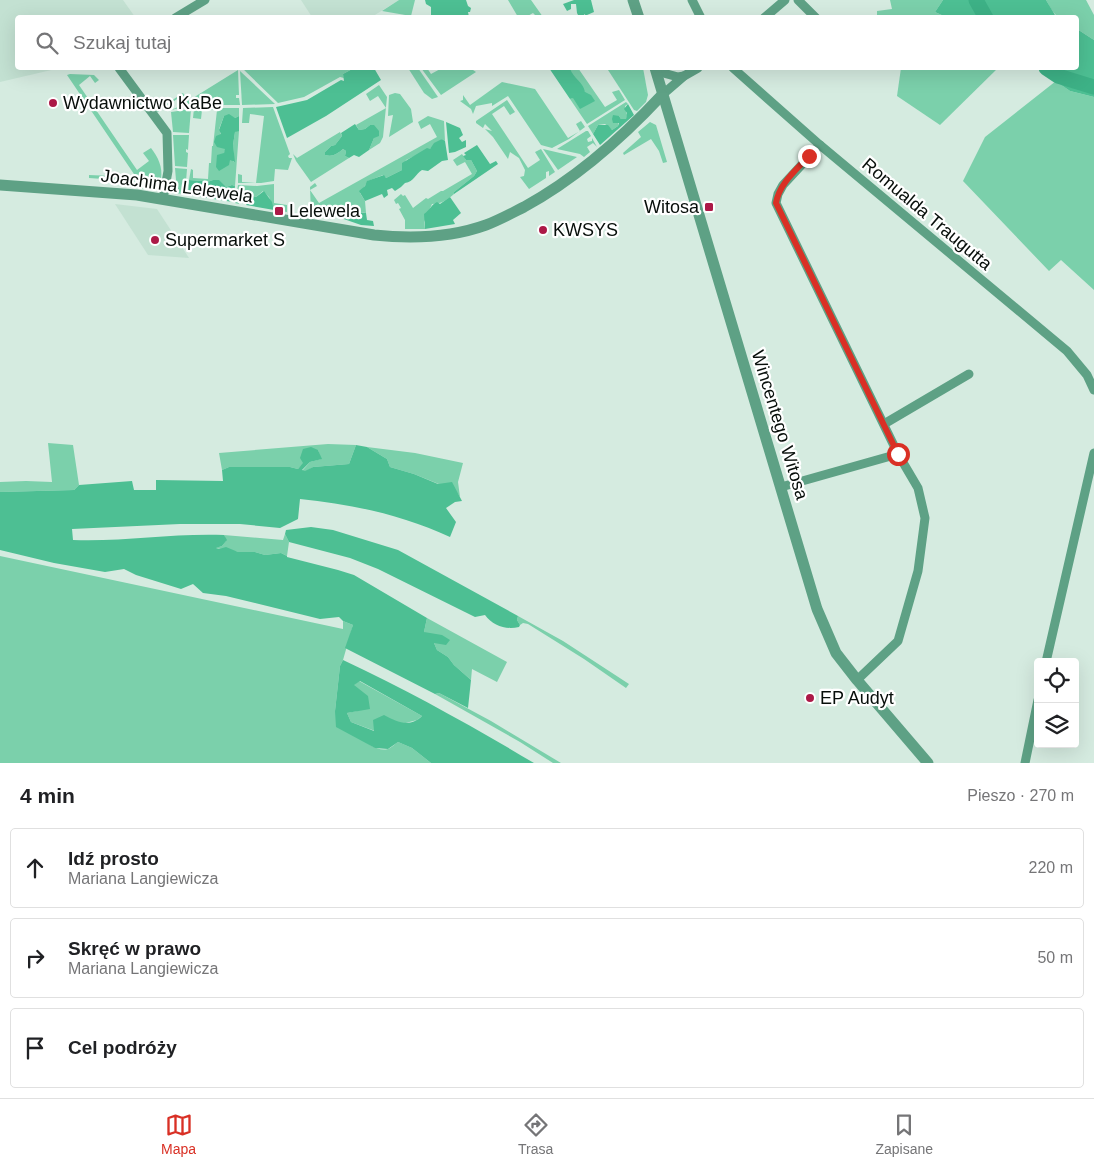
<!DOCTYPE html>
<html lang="pl">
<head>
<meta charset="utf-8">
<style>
	body { margin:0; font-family:Arial,sans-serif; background:#f6f6f6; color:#202124 }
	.controls { position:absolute; right:15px; bottom:15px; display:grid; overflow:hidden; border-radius:5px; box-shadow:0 5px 20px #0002 }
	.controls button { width:45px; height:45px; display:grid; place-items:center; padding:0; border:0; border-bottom:1px solid #e0e0e0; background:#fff; color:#202124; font:25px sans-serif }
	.stop { position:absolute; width:15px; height:15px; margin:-11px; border:4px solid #d93025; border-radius:50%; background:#fff }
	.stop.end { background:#d93025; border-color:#fff; box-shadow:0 1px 5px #0008 }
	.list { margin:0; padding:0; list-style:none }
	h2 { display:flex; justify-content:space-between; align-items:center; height:65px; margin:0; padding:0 20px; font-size:21px }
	h2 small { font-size:16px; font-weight:400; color:#757577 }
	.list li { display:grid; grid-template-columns:32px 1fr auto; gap:15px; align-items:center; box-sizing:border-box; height:80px; margin:0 10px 10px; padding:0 10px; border:1px solid #e0e0e0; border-radius:5px }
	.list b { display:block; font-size:19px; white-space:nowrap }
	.list p { margin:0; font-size:16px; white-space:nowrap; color:#757577 }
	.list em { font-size:16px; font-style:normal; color:#757577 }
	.icon { flex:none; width:28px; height:28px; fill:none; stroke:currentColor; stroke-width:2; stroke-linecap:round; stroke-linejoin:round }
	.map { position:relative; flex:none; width:1094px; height:763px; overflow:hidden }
	.search { position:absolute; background:#fff; box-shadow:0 5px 20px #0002; left:15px; right:15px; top:15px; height:55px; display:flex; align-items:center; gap:12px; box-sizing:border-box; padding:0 18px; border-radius:5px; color:#757577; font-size:19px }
	.sheet { height:335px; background:#fff }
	nav { display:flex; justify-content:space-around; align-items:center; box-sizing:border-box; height:70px; border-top:1px solid #e0e0e0; background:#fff; font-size:14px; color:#757577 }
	nav a { display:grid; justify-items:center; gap:2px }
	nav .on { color:#d93025 }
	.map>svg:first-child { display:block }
</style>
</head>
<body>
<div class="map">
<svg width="1094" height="763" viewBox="0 0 1094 763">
	<rect width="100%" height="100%" fill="#d5ebe0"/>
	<!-- built -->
	<g fill="#c3e1d2">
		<polygon points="0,0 123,0 135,17 18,18 18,68 60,68 0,82"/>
		<polygon points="301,0 399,0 370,18 312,17"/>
		<polygon points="115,204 157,209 189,258 148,255"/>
	</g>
	<!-- green -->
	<g fill="#7bd0ab">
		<polygon points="399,0 415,0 411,16 382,11"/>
		<polygon points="508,0 531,0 543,17 537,17 533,13 526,17 518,17"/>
		<polygon points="890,0 943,0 935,12 946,17 877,18 877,11 892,9"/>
		<path d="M1046,0H1086L1094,15V40L1077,29L1076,18C1055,17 1057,19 1046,0Z"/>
		<polygon points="242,68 354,68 343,74 344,78 340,77 304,97 278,103"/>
		<polygon points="408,68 418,68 438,97 432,99 424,93"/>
		<polygon points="421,68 427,68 431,74 442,68 470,68 476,72 441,95"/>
		<polygon points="570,68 578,68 605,107 617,100 612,92 619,90 625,100 587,124 570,99 585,92 572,75"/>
		<polygon points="610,68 643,68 648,95 646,102 637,111 634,110 608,70"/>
		<polygon points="901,68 998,68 940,125 897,96"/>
		<polygon points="238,70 239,95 236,95 236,98 239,98 240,105 192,105 171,110 185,104 180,97 158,112 156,111 183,93 188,101"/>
		<polygon points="240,71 275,104 242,105"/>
		<path d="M70,74L94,75L99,80L95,83L90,76L79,85L137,170L149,161L143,153L151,148C158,157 163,167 161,179L155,178L154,181H161L160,184L153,182L151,190L131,187V181L89,178V175L136,177L67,75Z"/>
		<polygon points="1056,81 1070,91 1094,97 1094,290 1061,260 1049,271 963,181 985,137"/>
		<polygon points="502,82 535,89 568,138 580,131 576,124 581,121 585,127 569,139 552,148 541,145 508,96 492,106 492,103 476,106 473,114 471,109 460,101 463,100 463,95 470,105"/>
		<polygon points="379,85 387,97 383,137 380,143 369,150 374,138 370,125 365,129 359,130 356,125 386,108 378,96 370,101 366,94"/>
		<polygon points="395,93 400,94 411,109 413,122 389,137 393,115 388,116 389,95"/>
		<polygon points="507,100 515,112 510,115 504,106 492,114 528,168 540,160 535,152 541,149 555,172 549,176 549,171 546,172 546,178 529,189 520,177 524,176 525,170 519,158 510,152 508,159 493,137 485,129 492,131 485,124 483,128 476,123 476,121"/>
		<polygon points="626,102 628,104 625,106 627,115 626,119 621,119 619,116 618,126 612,130 605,124 598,125 593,134 588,126"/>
		<polygon points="273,107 290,154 288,156 289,158 292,158 288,170 275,169 274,181 261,183 238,183 238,174 242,175 242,182 256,183 264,116 250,114 249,123 242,123 243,108"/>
		<polygon points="194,108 239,108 239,116 235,118 224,116 219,129 226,149 224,153 234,162 233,145 235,132 236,131 239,131 235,186 232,185 226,187 213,180 204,183 202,181 189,180 191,169 193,170 193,178 208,179 209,163 211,163 212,146 213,146 217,110 202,110 201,119 193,118"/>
		<polygon points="191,109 189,133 173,132 171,112"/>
		<polygon points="428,116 444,121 445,141 442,139 430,149 406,160 402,170 386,178 383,175 368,181 360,193 365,201 366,213 351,210 337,215 338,217 311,214 310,187 315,183 317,186 310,190 319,203 437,137 430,124 421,129 418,122"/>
		<polygon points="650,122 656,125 667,162 663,163 659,151 651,139 624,155 623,153 641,137 638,132"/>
		<polygon points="586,131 588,131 591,136 587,139 588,142 592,141 592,138 597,147 593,143 587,147 590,152 584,157 580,154 557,149"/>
		<path d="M340,132L342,136L335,145L331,146L325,152V155C333,157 337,154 343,149L346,151L345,156L349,158L311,182L296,161L293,154L297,158Z"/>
		<polygon points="173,135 189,135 188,150 186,149 186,152 188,153 187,167 175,166"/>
		<polygon points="543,149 577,157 558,170"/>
		<path d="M462,154L466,160H471L477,171L474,176L454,192V194C447,200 441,204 432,204L424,222L425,229H405V220L399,209L401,208L398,203L396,204L394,200L401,194L403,196L405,195L413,208L426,198L428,199L441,191H443L472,174L465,162L457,166L453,160Z"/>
		<polygon points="175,168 187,169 185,194 172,193 169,180 176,180"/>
		<polygon points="274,184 274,203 287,205 287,212 274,210 269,197 263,191 256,197 252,195 247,197 240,197 239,204 235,203 237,193 243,194 243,190 237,191 238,185 257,186"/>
		<polygon points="48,443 73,445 79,485 74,490 0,492 0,482 26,481 52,482"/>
		<polygon points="328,444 356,445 349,464 313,467 305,472 302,471 310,462 321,459 318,450 298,469 290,467 229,467 222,470 219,453"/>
		<polygon points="367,447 415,453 463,463 458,482 460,497 456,491 414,474 390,467 387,459"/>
		<polygon points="285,534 289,542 287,556 281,553 265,555 255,552 238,552 215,548 222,546 226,541 224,535 283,540"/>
		<path d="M0,556L343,629V621L353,625L343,660L340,666L335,711C346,723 370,754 388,749C391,748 395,744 398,742L412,748L431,763H0Z"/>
		<polygon points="518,616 563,641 629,684 626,688 584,659 528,624 523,623 520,625 517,620"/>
		<polygon points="427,618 507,662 497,682 472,669 471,680 454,665 448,657 437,650 434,643 424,632"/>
		<polygon points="359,681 422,716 417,720 375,731 351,722 347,713 357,711 353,685"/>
		<polygon points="439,693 491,721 561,763 553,763 520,742 435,694"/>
	</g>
	<!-- forest -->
	<g fill="#4dbf93" fill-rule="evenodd">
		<polygon points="425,0 466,0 468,6 471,8 470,12 468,12 469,17 431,17 431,7 426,4"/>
		<polygon points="574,0 591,0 594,12 587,15 588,17 584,14 584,17 579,17 577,13 576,4 571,4 571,9 567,11 563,4"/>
		<polygon points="943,0 1046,0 1055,15 1058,17 946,17 935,12"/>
		<polygon points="1077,29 1094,40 1094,97 1070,91 1037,68 1076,68"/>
		<polygon points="354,68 374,68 381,80 326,116 287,138 276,107 307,100 341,80 344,81 343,74"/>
		<path d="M549,68H570C573,79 583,81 585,92L591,95L595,101L580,109L573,98L570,99Z"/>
		<polygon points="628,104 634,115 600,145 593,134 598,125 608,125 612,130 618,126 619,123 613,123 612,119 613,115 619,116 621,119 626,119 627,113 624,109"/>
		<polygon points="229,114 235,118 239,116 239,131 235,132 233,145 235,162 230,160 229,165 219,171 216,167 217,155 224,153 225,149 217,147 214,142 216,136 221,134 219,130 224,116"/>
		<polygon points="446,122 460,128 463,135 459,138 462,142 466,140 466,147 455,152 449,153"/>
		<path d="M355,124L359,130L365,129L370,125H374L379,131V136L374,138L369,150L359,157L354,155L349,158L345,156L346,151L343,149C337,154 333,157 325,155V152L331,146L335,145L342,136L341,133Z"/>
		<path d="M442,139L445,141L448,160L442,161L428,171L422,170C416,173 414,182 405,183L401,187L395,191L392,188L387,190L388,195L384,198L382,194L365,201L359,191L365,186L367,181L384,175L386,178L402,170V163L427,148L430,149L434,143Z"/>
		<polygon points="477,145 490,164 496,161 498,164 454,194 454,192 474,176 477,171 471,160 466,160 463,156 466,155 464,153"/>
		<polygon points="189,180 202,181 204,183 213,180 219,180 226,187 232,185 235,186 233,202 188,195"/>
		<polygon points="264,191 272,202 274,210 246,205 247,197 251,195 256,197"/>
		<path d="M450,197L461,213L453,220L455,224L425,229L424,214C430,210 431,205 437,202L440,204Z"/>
		<polygon points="341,210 366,213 367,220 373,221 374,226 361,225 338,217 336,215"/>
		<path d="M356,445L367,447L387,459L390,467L414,474L438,484L452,482L462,501L455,502L446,508L456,522L450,537C403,515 351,504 300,499L298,519L280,528L240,524H180L72,529L73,540C123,542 173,533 224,535L227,540L222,546L216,548L219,549L226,547L238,552H255L265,555L281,553L287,556V557L338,570L354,575L427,618L424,632L442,635L450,640L446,645L434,643L437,650L448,657L454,665L471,680L468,708L439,693L435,694L345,648L353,625L343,621L339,617L320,619L226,596L203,593L193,584L181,589L136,575L124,569L105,572L54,563L0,550V492L74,490L79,485L132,481L134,490H156V480L223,481L222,470L229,467H290L298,469L303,463L300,458L303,449L311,447L318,450L322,459L310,462L302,470L305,471L313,467L349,464Z"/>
		<path d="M311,527L333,530L398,550L518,616L517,620L520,625L519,627C506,630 493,626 485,615L475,617L378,569L350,558L289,542L285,534L286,530Z"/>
		<path d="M343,660C409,691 472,726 534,763H431L412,748L398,742L388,749L375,748L336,727L335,711L340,666ZM360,681L422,716C410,728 397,722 384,715L373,720L374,731L351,722L347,713L370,709L368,696L354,685Z"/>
	</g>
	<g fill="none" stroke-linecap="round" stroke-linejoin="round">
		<!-- river -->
		<g stroke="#3db186" stroke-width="15">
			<polyline points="976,0 986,18"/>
			<polyline points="1046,68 1058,76 1094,87"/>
		</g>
		<!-- minor -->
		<g stroke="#5ea185" stroke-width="9">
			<polyline points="692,0 701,18"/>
			<polyline points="798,0 816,18"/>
			<polyline points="175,18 205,0"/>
			<polyline points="764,18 785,0"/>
			<polyline points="119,68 167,133 168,171 163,199"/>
			<polyline points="733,68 820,145 1067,351 1087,375 1094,390"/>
			<polyline points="656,71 678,77 684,76"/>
			<polyline points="662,95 684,76 698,68"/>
			<polyline points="820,145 783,185 778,194 776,203 898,454 918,488 925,518 918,571 898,641 857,680"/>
			<polyline points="884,424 969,374"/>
			<polyline points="781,487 898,454"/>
			<polyline points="1046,662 1094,453"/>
			<polyline points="1025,763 1038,700"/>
		</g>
		<!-- tertiary -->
		<g stroke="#5ea185" stroke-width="11">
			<polyline points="633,0 639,18"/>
			<polyline points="655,68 817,609 836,653 857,680 928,763"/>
			<path d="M0,185L137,195L374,235C412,239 450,238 486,225C499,220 512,213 524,207C577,178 621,139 662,95"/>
		</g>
	</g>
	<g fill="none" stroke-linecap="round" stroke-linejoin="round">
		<!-- route -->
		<path stroke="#d93025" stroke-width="6" d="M809,156C796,170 779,184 776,203L898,454"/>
	</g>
	<!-- markers -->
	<g fill="#ac1947" stroke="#fff" stroke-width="2">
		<circle cx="53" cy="103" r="5"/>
		<rect x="704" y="202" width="10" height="10" rx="2.5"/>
		<rect x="274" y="206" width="10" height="10" rx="2.5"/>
		<circle cx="543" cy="230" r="5"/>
		<circle cx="155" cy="240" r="5"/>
		<circle cx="810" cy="698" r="5"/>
	</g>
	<g text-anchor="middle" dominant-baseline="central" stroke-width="4.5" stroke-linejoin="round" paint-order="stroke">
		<!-- poi labels -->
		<g font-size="18" fill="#070e0a" stroke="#fff" text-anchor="start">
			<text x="63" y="103">Wydawnictwo KaBe</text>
			<text x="699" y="207" text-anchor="end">Witosa</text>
			<text x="289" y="211">Lelewela</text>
			<text x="553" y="230">KWSYS</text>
			<text x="165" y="240">Supermarket S</text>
			<text x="820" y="698">EP Audyt</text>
		</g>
		<!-- street labels -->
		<g font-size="18" fill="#070e0a" stroke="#fff">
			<text transform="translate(177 186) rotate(8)">Joachima Lelewela</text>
			<text transform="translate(927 214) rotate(40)">Romualda Traugutta</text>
			<text transform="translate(780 425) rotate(73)">Wincentego Witosa</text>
		</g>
	</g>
</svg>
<div class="controls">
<button><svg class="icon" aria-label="locate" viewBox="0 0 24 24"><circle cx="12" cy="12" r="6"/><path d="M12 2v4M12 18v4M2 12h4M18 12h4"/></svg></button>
<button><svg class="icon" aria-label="layers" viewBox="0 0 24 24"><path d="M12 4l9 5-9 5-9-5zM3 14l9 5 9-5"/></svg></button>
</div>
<div class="stop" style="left:898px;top:454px"></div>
<div class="stop end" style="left:809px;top:156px"></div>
<div class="search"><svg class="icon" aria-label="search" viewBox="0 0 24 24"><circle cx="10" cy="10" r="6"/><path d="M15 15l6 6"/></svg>Szukaj tutaj</div>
</div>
<section class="sheet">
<h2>4 min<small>Pieszo · 270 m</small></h2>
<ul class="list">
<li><svg class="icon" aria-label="ahead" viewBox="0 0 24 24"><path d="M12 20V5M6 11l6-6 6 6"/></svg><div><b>Idź prosto</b><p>Mariana Langiewicza</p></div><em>220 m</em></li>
<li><svg class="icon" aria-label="right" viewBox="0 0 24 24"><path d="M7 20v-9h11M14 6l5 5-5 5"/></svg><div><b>Skręć w prawo</b><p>Mariana Langiewicza</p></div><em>50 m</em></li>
<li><svg class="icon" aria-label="arrive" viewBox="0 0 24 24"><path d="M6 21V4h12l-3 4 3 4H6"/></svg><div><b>Cel podróży</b></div></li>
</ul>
</section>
<nav>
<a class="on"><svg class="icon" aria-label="map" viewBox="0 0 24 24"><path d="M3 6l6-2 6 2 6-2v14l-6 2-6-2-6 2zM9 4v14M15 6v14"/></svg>Mapa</a>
<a><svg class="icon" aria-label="directions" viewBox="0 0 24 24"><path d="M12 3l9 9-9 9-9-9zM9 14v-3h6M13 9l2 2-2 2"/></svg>Trasa</a>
<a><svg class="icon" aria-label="saved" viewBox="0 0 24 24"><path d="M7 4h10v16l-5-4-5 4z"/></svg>Zapisane</a>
</nav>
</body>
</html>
